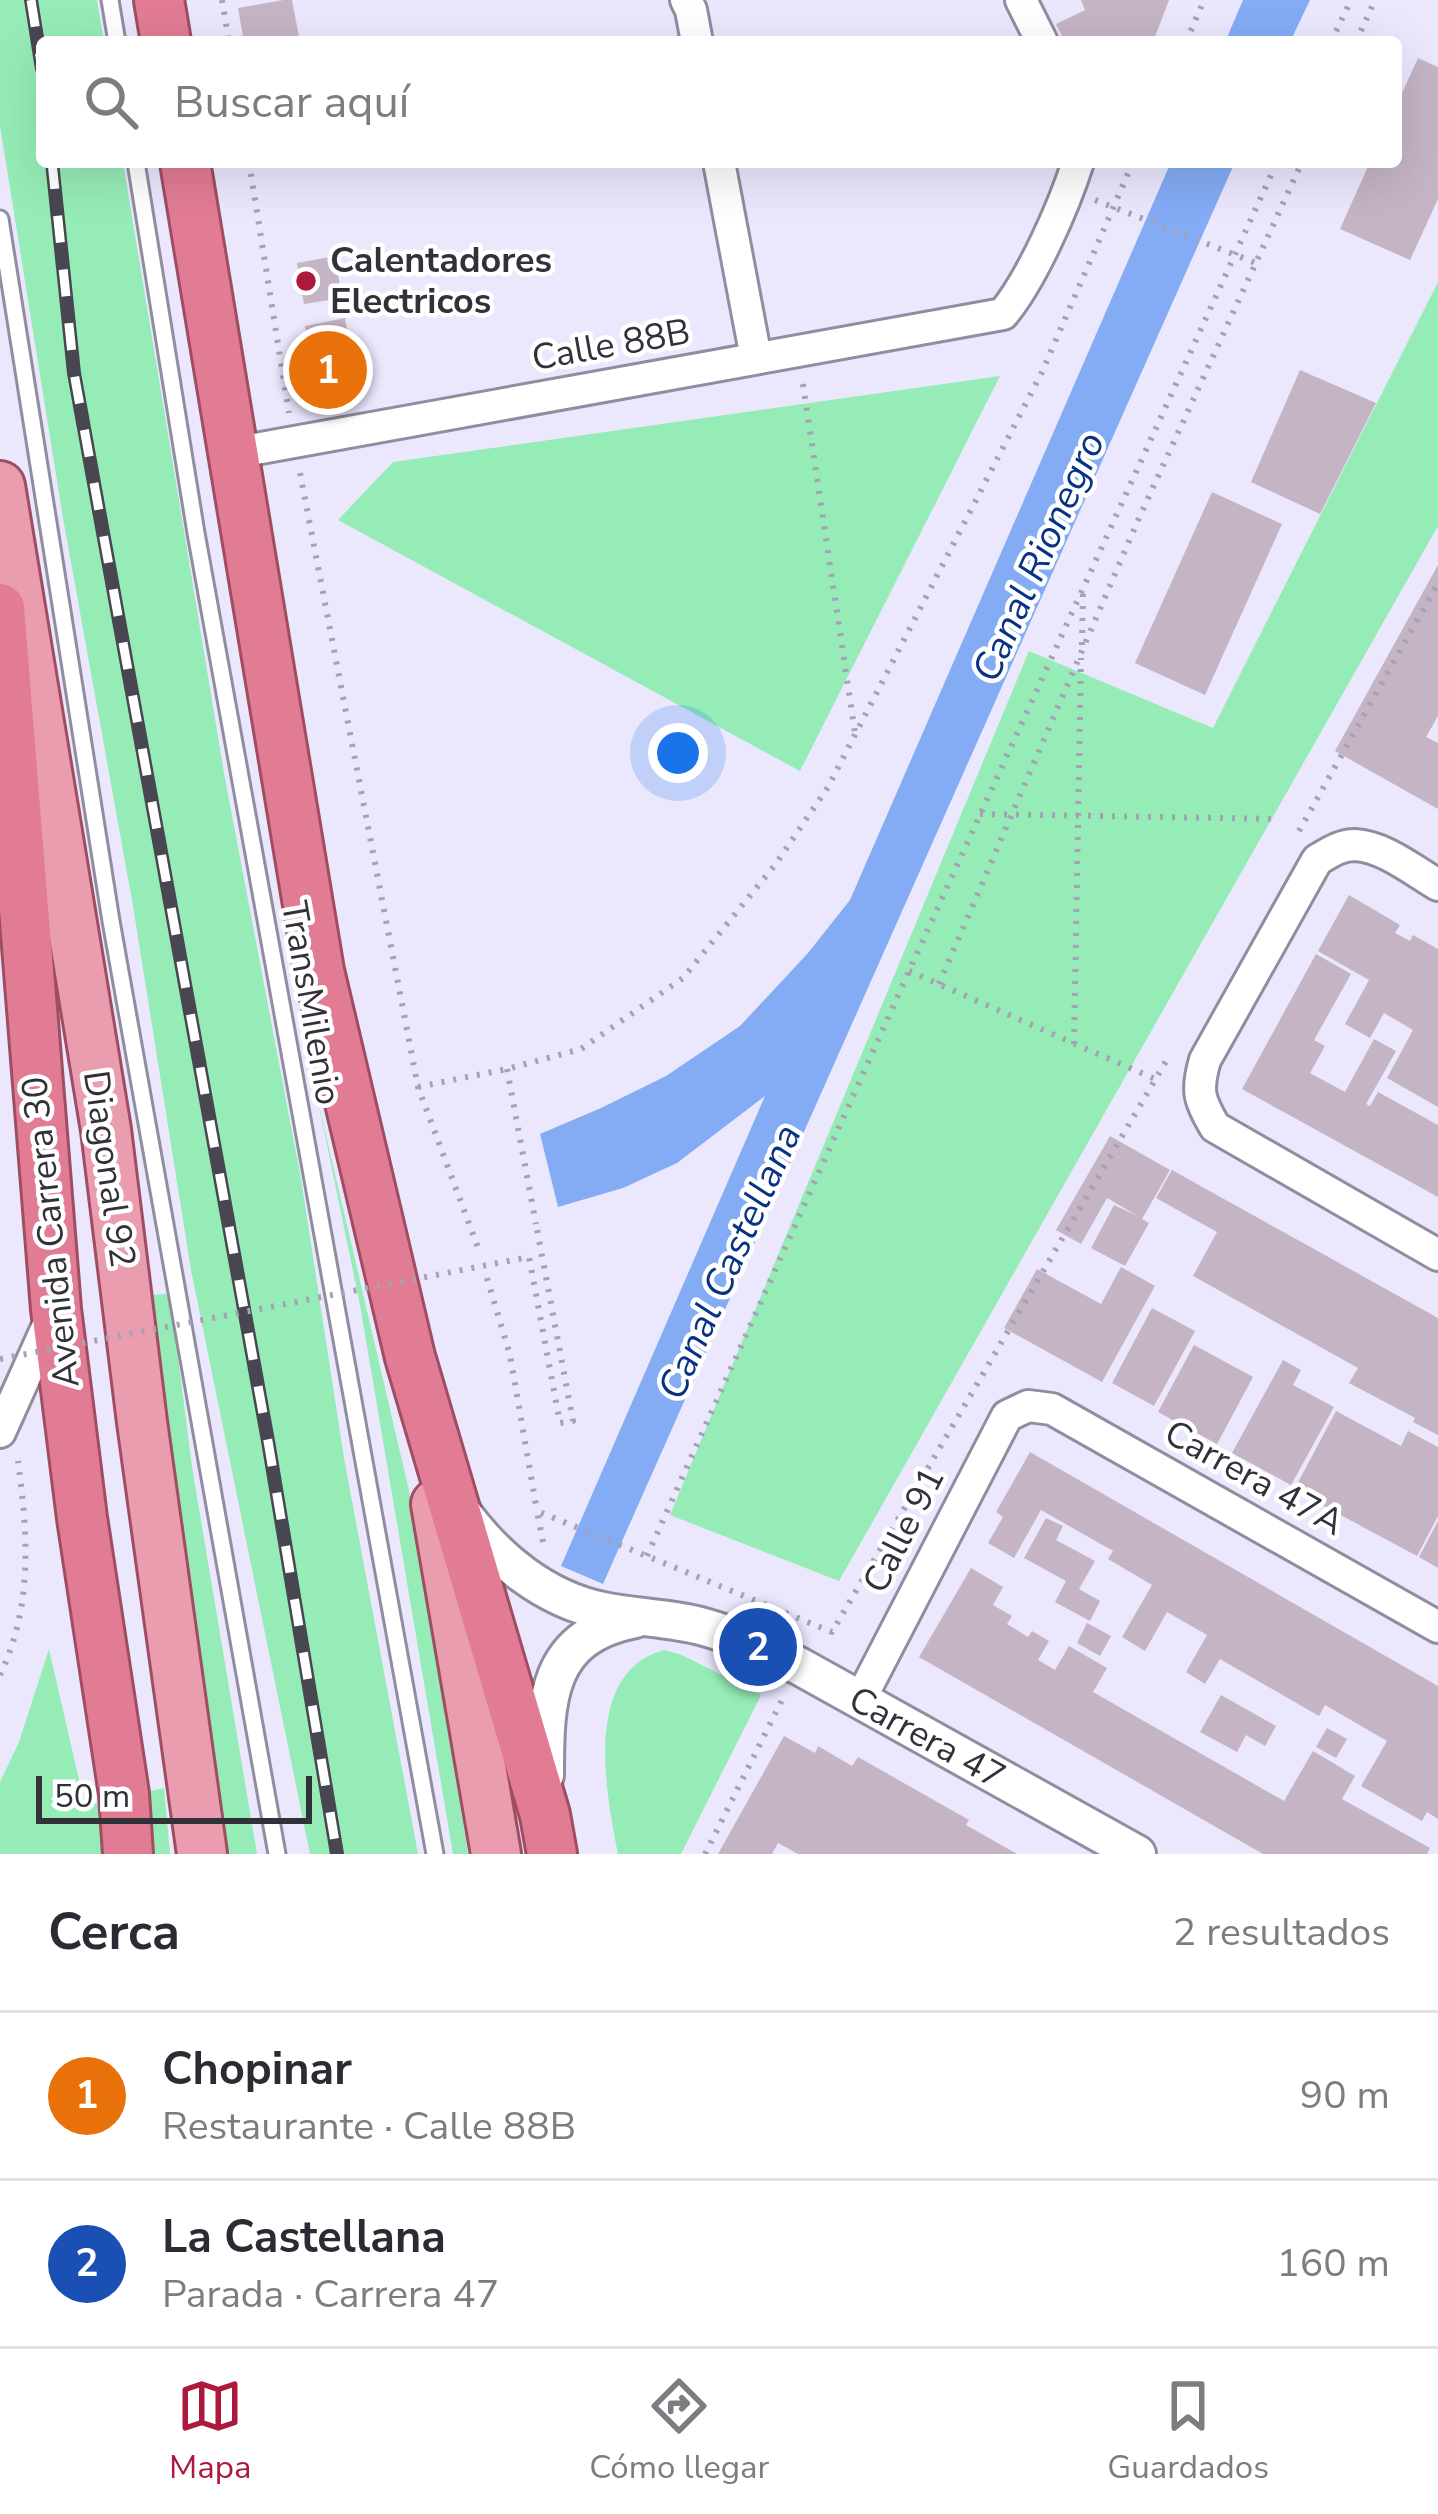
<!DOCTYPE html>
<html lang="es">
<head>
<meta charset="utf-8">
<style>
	body { margin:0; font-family:"Nunito Sans",sans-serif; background:#f7f7f7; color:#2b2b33 }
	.scale { position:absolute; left:36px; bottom:30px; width:276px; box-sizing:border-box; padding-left:12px; border:6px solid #323139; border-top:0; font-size:33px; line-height:42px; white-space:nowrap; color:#323139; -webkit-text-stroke:9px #fff; paint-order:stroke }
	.you { position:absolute; left:678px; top:753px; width:42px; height:42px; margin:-30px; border:9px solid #fff; border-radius:50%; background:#1a73e8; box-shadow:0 0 0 18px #1a73e833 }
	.badge { display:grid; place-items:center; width:78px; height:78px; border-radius:50%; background:#ad183d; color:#fff; font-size:39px; font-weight:700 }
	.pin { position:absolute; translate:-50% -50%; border:6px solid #fff; box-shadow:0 3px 12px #0006 }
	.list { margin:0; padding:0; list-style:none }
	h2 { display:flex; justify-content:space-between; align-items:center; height:156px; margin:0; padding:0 48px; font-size:51px }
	h2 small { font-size:39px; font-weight:400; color:#7c7c81 }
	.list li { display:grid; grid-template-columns:78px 1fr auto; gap:36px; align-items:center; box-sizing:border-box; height:168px; padding:0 48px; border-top:3px solid #e1e1e2 }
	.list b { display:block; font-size:45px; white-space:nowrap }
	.list p { margin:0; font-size:39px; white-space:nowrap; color:#7c7c81 }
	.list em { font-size:39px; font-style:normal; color:#7c7c81 }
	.icon { flex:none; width:66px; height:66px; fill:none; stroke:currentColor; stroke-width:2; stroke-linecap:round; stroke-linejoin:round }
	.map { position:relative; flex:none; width:1438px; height:1854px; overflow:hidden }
	.search { position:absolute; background:#fff; box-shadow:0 12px 48px #0002; left:36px; right:36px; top:36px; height:132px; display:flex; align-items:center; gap:30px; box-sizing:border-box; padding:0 42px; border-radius:12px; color:#7c7c81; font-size:45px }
	.sheet { height:492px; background:#fff }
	nav { display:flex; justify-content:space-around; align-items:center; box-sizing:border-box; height:168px; border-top:3px solid #e1e1e2; background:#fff; font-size:33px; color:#7c7c81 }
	nav a { display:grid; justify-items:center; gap:6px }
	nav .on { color:#ad183d }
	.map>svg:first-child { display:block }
</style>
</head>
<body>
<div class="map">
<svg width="1438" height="1854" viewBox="0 0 1438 1854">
	<rect width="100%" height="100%" fill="#ebe8fe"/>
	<!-- green -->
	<g fill="#96ecb6">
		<polygon points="0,0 97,0 104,42 42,42 42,162 123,162 224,773 301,1179 344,1458 418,1854 310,1854 191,1270 133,906 63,518 0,126"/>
		<polygon points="1438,282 1438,526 839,1581 670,1515 1029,651 1213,728"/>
		<polygon points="1000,376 800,771 338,520 393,462"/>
		<polygon points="318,1101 414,1512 468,1854 453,1854 360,1305"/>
		<polygon points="170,1294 192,1467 257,1854 228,1854 204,1723 149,1295"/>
		<polygon points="49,1649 85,1806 164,1788 170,1854 0,1854 0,1782 19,1742"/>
		<path d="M664,1650L682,1655L761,1695L681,1854H618C606,1793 582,1672 664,1650Z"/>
	</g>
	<!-- water -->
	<g fill="#84acf5">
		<polygon points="1243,0 1310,0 1290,42 1225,42"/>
		<polygon points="1171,162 1235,162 603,1584 561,1566 765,1096 677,1163 623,1188 558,1207 540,1134 601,1108 666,1076 740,1026 808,953 850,900"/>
	</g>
	<!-- building -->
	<g fill="#c5b4c4">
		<polygon points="283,0 292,0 300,42 244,42 238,8"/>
		<polygon points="1081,0 1169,0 1153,42 1065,42 1056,24 1085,10"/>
		<polygon points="1418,58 1438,67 1438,199 1410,260 1340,229 1370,162 1396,162 1396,106"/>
		<polygon points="335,256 342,298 304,304 297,263"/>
		<polygon points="345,318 354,370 315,378 305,326"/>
		<polygon points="1300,370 1376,403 1320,514 1251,482"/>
		<polygon points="1212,492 1282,524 1205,695 1135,663"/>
		<polygon points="1438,565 1438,716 1426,737 1438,743 1438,809 1335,751"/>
		<polygon points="1349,895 1400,925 1395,933 1410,941 1413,935 1438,949 1438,1107 1387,1078 1413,1030 1384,1013 1370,1038 1345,1024 1369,980 1318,951"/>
		<polygon points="1316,954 1351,974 1314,1040 1325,1046 1310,1073 1345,1092 1374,1039 1396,1051 1366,1104 1370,1106 1378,1092 1438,1125 1438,1197 1242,1089"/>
		<polygon points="1110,1136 1170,1170 1142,1219 1149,1223 1125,1266 1091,1248 1114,1205 1138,1216 1107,1198 1081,1244 1056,1230"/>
		<polygon points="1172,1170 1438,1318 1438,1435 1413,1422 1415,1418 1349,1383 1358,1368 1193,1276 1217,1232 1156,1198"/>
		<polygon points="1121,1267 1155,1286 1102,1382 1004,1328 1037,1269 1101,1304"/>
		<polygon points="1152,1308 1195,1331 1154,1406 1112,1383"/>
		<polygon points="1194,1345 1253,1377 1217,1444 1158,1412"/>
		<polygon points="1283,1360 1301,1370 1293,1385 1334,1407 1291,1485 1232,1453"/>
		<polygon points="1336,1411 1401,1446 1408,1431 1438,1447 1438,1516 1417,1556 1294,1490"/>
		<polygon points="1030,1452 1438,1686 1438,1819 1427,1812 1422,1821 1361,1786 1387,1741 1325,1705 1319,1716 1220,1659 1205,1684 1186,1672 1207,1635 1167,1612 1145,1651 1122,1637 1152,1585 1108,1559 1113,1551 1041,1510 1014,1558 988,1543 1003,1517 996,1512"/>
		<polygon points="1046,1518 1063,1526 1056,1540 1095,1561 1079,1589 1100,1601 1090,1621 1055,1602 1066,1581 1024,1558"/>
		<polygon points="1438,1521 1438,1568 1419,1557"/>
		<polygon points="971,1568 1003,1587 993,1605 1012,1616 1007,1624 1028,1637 1032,1631 1049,1641 1038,1660 1055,1670 1069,1646 1107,1668 1093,1692 1284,1801 1313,1751 1355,1776 1342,1799 1430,1848 1427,1854 1263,1854 919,1657"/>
		<polygon points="1087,1623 1111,1636 1100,1656 1077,1643"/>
		<polygon points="1221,1695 1276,1726 1265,1746 1246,1735 1237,1752 1200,1732"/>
		<polygon points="1327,1728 1347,1739 1336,1758 1316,1747"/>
		<polygon points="784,1736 815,1753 818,1746 852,1766 858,1757 969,1820 966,1825 1017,1854 798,1854 778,1843 772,1854 718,1854"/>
	</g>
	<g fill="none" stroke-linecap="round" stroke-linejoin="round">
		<defs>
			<g id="service">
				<polyline points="110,0 117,42"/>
				<polyline points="136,162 196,533 435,1854"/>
				<polyline points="0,219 111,921 277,1854"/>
			</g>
			<g id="minor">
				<polyline points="686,0 691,10 697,42"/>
				<polyline points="1021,0 1042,42"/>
				<polyline points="719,162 756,358"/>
				<path d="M233,453L1003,314C1032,279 1064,206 1078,162"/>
				<path d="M1438,885C1414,871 1383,846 1355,845C1340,845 1329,853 1317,860L1205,1060C1196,1091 1199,1100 1215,1127L1438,1255"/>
				<polyline points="0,1432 53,1314"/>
				<polyline points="860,1700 1007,1416 1028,1406 1052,1409 1438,1627"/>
			</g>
			<g id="tertiary">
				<path d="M461,1511C495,1558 544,1599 603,1611C637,1618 671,1618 704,1627C737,1636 769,1652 799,1666L1137,1854"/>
				<path d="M545,1775C545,1700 546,1636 635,1619"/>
			</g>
			<g id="primary">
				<polyline points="0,486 106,1130 142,1422 202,1854"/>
				<polyline points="436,1504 496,1854"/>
			</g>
			<g id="trunk">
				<polyline points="159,0 166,42"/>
				<polyline points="185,162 319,971 410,1357 545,1815 552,1854"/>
				<polyline points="0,608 56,1309 82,1518 124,1794 128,1854"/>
			</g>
		</defs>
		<!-- service casing -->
		<use href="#service" stroke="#908da1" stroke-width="21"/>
		<!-- minor casing -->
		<use href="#minor" stroke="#908da1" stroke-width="36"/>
		<!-- tertiary casing -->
		<use href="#tertiary" stroke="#908da1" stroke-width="42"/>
		<!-- primary casing -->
		<use href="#primary" stroke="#9f4d63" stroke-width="54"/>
		<!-- trunk casing -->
		<use href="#trunk" stroke="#9f4d63" stroke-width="54"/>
		<!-- path -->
		<g stroke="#a4a2b3" stroke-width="6" stroke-dasharray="3 9" stroke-linecap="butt">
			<polyline points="222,0 229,42"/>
			<polyline points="1186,42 1204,0"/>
			<polyline points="1331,42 1351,0"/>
			<polyline points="1356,42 1375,0"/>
			<polyline points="249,162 289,413"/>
			<polyline points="1095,200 1256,263"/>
			<polyline points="803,384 855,733"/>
			<polyline points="300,473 418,1087 480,1253"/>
			<polyline points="1082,645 1083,592"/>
			<polyline points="980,814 1280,819"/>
			<polyline points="1299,831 1438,583"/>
			<polyline points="909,971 1155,1079"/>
			<polyline points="939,984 1139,518 1302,162"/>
			<polyline points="1074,1044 1081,658"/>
			<polyline points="507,1069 536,1224"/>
			<polyline points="418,1087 507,1069 581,1049 683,978 775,865 828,787 1042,372 1133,162"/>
			<polyline points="487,1278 510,1355 537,1511"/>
			<polyline points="543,1542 537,1511 832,1632 1169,1056"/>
			<polyline points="647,1556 909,971 1277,162"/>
			<path d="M0,1675C33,1606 28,1535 18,1461"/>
			<polyline points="705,1854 784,1696"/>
		</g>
		<!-- service -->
		<use href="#service" stroke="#fff" stroke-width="15"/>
		<!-- minor -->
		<use href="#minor" stroke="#fff" stroke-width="30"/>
		<!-- tertiary -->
		<use href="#tertiary" stroke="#fff" stroke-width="36"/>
		<!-- primary -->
		<use href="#primary" stroke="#e99daf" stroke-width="48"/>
		<!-- trunk -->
		<use href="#trunk" stroke="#e27c94" stroke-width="48"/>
		<defs>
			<g id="rail">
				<polyline points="31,0 42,69"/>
				<polyline points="52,162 74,373 268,1441 337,1854"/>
			</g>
		</defs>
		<!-- rail casing -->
		<use href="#rail" stroke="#484650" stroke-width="14"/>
		<!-- rail -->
		<use href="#rail" stroke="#fff" stroke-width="9" stroke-dasharray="27" stroke-linecap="butt"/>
		<!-- path-bridge -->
		<polyline stroke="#a4a2b3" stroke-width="6" stroke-dasharray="3 9" stroke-linecap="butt" points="0,1359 529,1257 560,1423 573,1421 536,1224"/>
	</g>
	<!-- markers -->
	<circle fill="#ad183d" stroke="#fff" stroke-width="4.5" cx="306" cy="281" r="12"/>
	<g text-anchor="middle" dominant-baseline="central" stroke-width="9" stroke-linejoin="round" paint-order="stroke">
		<!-- poi labels -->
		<g font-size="36" font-weight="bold" fill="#323139" stroke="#fff" text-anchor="start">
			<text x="330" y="260">Calentadores<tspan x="330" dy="41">Electricos</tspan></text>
		</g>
		<!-- street labels -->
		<g font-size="36" fill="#323139" stroke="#fff">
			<text transform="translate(611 345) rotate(-10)">Calle 88B</text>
			<text transform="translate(311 1003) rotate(80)">TransMilenio</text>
			<text transform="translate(109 1169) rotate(82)">Diagonal 92</text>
			<text transform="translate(51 1232) rotate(-96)">Avenida Carrera 30</text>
			<text transform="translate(1254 1478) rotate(29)">Carrera 47A</text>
			<text transform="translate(904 1530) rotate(-63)">Calle 91</text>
			<text transform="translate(927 1738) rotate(29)">Carrera 47</text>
		</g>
		<!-- water labels -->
		<g font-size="39" font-style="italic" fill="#083385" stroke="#fff">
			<text transform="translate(1039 557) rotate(-66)">Canal Rionegro</text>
			<text transform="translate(730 1262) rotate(-66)">Canal Castellana</text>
		</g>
	</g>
</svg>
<div class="scale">50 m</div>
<div class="you"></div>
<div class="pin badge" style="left:328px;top:370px;background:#e8710a">1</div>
<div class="pin badge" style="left:758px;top:1647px;background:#1a4fb4">2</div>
<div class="search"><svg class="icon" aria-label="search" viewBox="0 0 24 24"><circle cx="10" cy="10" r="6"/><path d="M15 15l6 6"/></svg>Buscar aquí</div>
</div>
<section class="sheet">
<h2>Cerca<small>2 resultados</small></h2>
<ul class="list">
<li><span class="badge" style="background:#e8710a">1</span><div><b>Chopinar</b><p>Restaurante · Calle 88B</p></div><em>90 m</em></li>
<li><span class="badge" style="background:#1a4fb4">2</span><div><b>La Castellana</b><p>Parada · Carrera 47</p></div><em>160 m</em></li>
</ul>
</section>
<nav>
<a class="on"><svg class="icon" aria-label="map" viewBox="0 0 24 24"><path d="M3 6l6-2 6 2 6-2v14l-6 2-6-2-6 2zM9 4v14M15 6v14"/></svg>Mapa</a>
<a><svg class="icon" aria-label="directions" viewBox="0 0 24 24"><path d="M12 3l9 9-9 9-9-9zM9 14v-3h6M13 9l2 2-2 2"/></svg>Cómo llegar</a>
<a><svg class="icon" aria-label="saved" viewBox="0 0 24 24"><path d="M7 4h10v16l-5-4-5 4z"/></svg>Guardados</a>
</nav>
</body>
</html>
